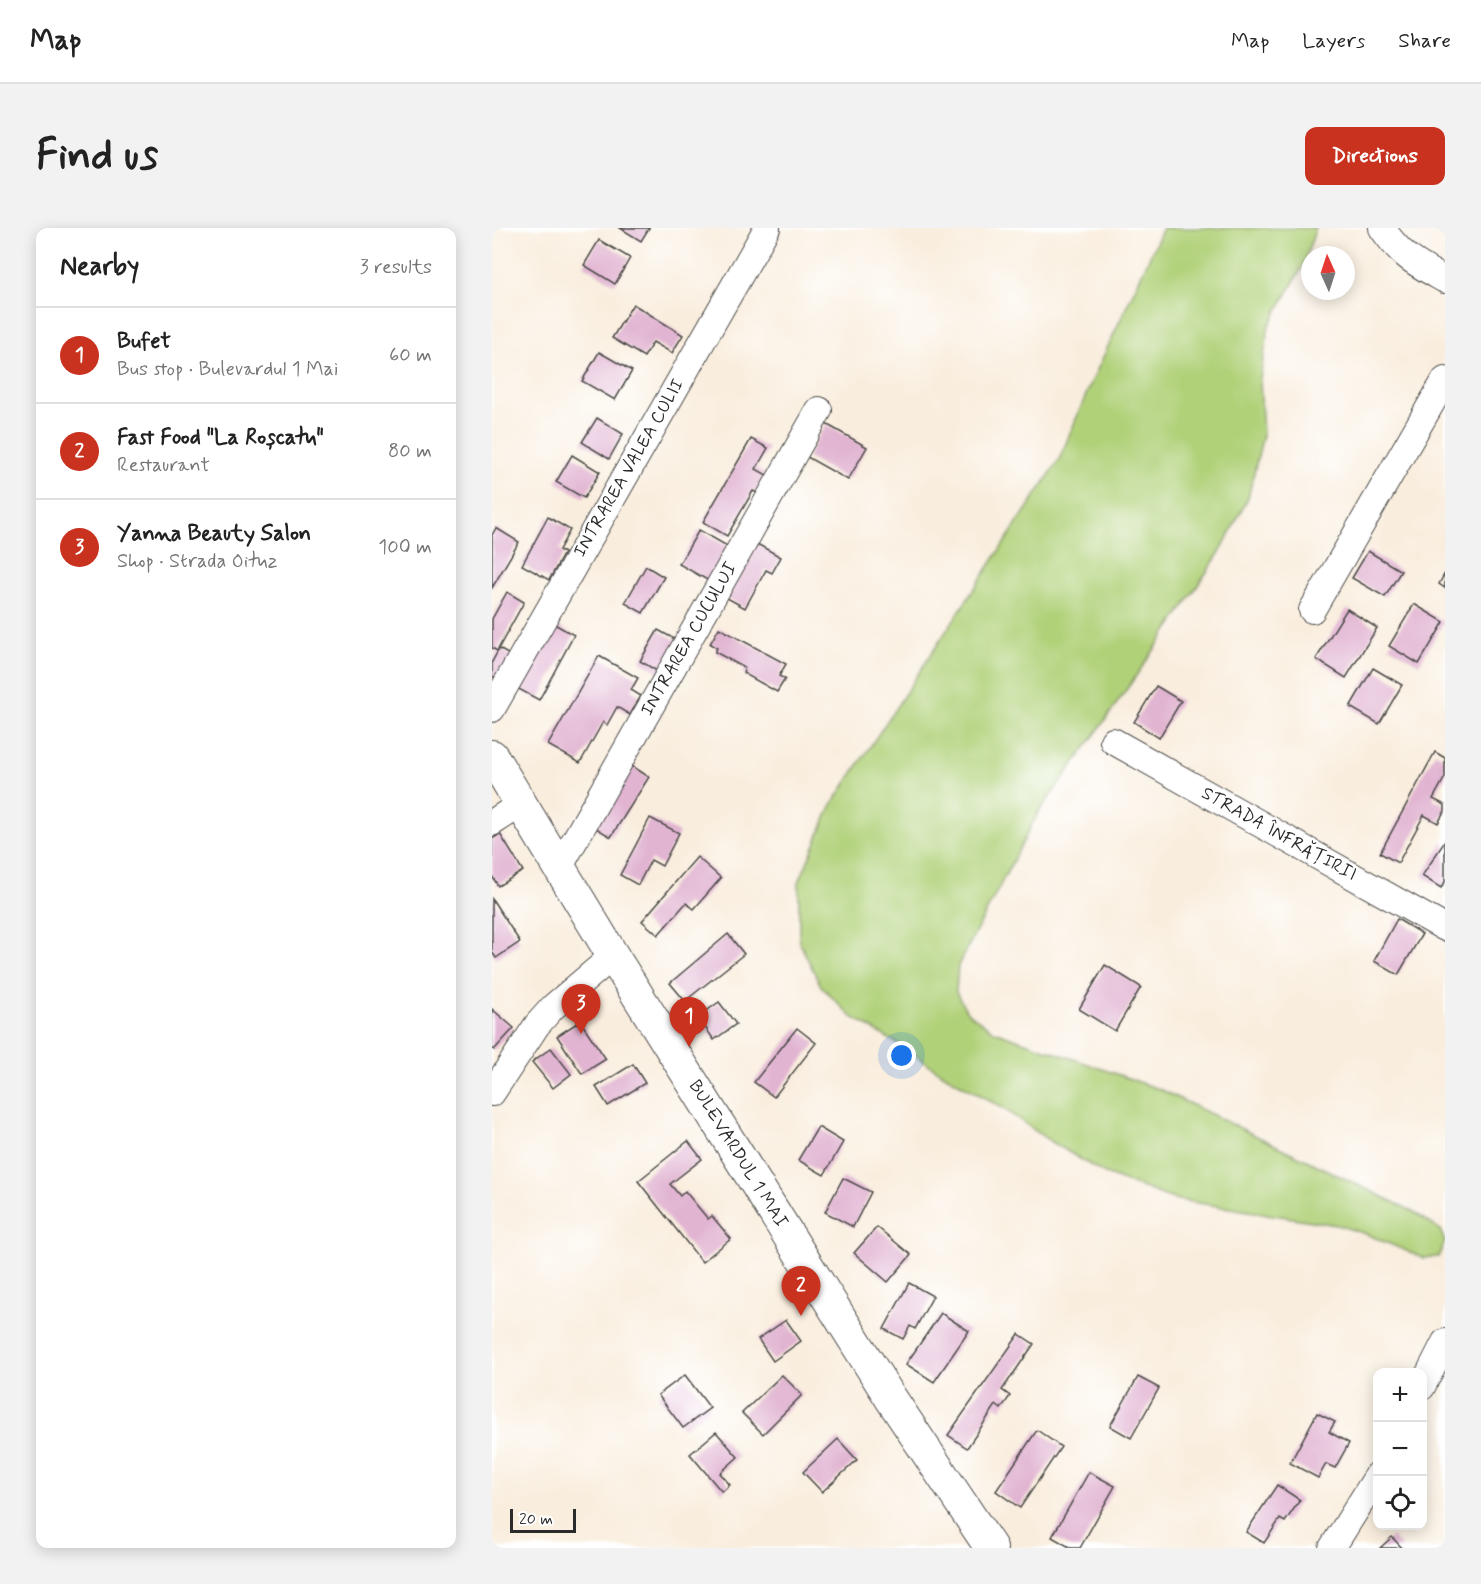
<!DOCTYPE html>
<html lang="en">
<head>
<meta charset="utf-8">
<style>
	body { margin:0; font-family:Mynerve,sans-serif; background:#f2f2f2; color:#222 }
	.controls { position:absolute; right:18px; bottom:18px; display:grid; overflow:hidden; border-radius:12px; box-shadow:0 3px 15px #0003 }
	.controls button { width:54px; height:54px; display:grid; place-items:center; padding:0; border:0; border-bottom:2px solid #e0e0e0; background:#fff; color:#222; font:30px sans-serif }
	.compass { position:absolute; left:809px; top:18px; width:54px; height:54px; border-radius:50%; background:#fff; box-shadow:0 3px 15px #0003; rotate:357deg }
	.scale { position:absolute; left:18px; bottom:15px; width:66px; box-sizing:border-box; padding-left:6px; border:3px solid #2b2b2b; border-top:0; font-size:16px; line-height:21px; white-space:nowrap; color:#2b2b2b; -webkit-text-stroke:4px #fff; paint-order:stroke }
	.you { position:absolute; left:410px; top:828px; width:21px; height:21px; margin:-15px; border:4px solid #fff; border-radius:50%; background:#1a73e8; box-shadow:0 0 0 9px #1a73e833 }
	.badge { display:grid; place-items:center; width:39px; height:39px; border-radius:50%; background:#c8321e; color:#fff; font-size:20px; font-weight:700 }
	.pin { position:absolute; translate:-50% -50px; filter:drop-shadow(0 2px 3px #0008) }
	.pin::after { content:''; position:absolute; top:32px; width:21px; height:18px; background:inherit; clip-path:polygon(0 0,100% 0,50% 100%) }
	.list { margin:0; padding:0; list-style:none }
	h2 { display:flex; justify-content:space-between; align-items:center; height:78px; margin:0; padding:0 24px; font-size:26px }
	h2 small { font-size:20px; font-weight:400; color:#767676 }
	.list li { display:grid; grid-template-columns:39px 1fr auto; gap:18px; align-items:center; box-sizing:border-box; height:96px; padding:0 24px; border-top:2px solid #e0e0e0 }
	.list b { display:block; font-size:22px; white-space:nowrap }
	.list p { margin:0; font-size:20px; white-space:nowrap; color:#767676 }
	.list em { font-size:20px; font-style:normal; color:#767676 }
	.icon { flex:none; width:33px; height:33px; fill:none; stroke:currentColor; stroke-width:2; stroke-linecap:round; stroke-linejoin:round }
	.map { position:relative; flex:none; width:953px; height:1320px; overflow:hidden; border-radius:12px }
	header { display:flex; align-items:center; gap:36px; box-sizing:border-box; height:84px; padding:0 30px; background:#fff; border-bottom:2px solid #e0e0e0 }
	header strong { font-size:28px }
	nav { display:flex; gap:33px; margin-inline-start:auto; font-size:21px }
	.intro { display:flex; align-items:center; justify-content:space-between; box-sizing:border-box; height:144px; padding:0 36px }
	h1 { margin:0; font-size:42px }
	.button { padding:15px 27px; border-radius:12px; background:#c8321e; color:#fff; font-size:21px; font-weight:700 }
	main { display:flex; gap:36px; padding:0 36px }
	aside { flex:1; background:#fff; border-radius:12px; box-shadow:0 3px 15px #0003 }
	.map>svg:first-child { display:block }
</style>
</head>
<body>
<header>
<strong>Map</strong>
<nav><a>Map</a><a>Layers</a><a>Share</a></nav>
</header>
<div class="intro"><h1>Find us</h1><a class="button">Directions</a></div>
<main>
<aside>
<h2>Nearby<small>3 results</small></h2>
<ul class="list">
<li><span class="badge">1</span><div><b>Bufet</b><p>Bus stop · Bulevardul 1 Mai</p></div><em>60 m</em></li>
<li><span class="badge">2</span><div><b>Fast Food &quot;La Roșcatu&quot;</b><p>Restaurant</p></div><em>80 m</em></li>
<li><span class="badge">3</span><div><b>Yanna Beauty Salon</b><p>Shop · Strada Oituz</p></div><em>100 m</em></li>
</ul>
</aside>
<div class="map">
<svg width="953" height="1320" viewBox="0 0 953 1320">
	<rect width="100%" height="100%" fill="#fff"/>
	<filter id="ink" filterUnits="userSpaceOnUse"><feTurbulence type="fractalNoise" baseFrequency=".0167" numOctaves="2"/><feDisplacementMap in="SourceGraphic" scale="12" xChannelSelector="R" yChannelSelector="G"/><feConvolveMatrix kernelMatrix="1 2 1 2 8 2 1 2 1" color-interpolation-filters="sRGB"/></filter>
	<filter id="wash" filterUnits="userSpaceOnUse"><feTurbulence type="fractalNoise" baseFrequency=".008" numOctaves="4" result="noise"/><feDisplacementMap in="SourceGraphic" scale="24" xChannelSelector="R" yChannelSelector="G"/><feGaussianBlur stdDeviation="1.35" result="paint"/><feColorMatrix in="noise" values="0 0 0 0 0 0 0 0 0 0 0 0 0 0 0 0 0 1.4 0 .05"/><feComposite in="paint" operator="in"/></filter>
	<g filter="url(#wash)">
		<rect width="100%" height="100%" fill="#f9eede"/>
		<!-- green -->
		<polygon fill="#b1d179" stroke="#6e7e52" stroke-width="1.5" points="671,0 824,0 810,40 777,97 768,151 771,207 756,270 728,324 678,399 607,501 546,585 466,738 464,764 475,784 502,803 667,861 920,983 948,1002 953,1014 946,1029 931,1030 874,1006 845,997 681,971 613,946 555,911 509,879 454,848 411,819 360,789 329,758 307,713 307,654 339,578 567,232 599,155"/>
		<g id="blocks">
			<!-- building -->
			<g fill="#e1b4d1">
				<polygon points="128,0 157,0 149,13"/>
				<polygon points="107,12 138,30 123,56 92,37"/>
				<polygon points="141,76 191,107 180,125 161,114 152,129 120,110"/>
				<polygon points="107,124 140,143 123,172 90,153"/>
				<polygon points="105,190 131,206 117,231 90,214"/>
				<polygon points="334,196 375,219 356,252 315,229"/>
				<polygon points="259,211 276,220 264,241 280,250 270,267 261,263 235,308 211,294"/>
				<polygon points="80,227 108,244 92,270 64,254"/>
				<polygon points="56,289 78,302 67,322 72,325 57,352 30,337"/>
				<polygon points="4,300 27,314 0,360 0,307"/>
				<polygon points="207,302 237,319 217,353 187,336"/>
				<polygon points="265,316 289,329 280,345 274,342 253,380 235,370"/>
				<polygon points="876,323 909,343 893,369 860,350"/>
				<polygon points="154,338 172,349 151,385 133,375"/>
				<polygon points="953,345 953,360 947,356"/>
				<polygon points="15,364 32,374 5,423 0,420 0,391"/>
				<polygon points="922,376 952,394 927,436 897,418"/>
				<polygon points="855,381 885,400 854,450 824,431"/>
				<polygon points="57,393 82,407 47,472 23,459"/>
				<polygon points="227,400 294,436 287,448 293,451 285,464 251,445 253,440 223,424 225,420 218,416"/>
				<polygon points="166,402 188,414 170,446 148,433"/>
				<polygon points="7,421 23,430 10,453 0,448 0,434"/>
				<polygon points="107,428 146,450 139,462 149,468 138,487 125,479 115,497 111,494 88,535 56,517"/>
				<polygon points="881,440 910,457 887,496 858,479"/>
				<polygon points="664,458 689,473 667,510 642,494"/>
				<polygon points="943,524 953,530 953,549 941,571 953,577 953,583 946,595 932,587 906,635 888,625"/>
				<polygon points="137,536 157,549 119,609 99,597"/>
				<polygon points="158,590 187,605 170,638 159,632 146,657 128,647"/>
				<polygon points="8,606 31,643 6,658 0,648 0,611"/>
				<polygon points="953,613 953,654 949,660 930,648"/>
				<polygon points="205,629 229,650 202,681 194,675 166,707 150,693"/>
				<polygon points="0,671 28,714 4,730 0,724"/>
				<polygon points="905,691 930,706 906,747 882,733"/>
				<polygon points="236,706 252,726 193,773 178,755"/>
				<polygon points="613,737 649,759 623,803 587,781"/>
				<polygon points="227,774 244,796 222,812 206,789"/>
				<polygon points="0,781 22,800 2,822 0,820"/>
				<polygon points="88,793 114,831 90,846 65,808"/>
				<polygon points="305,800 324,815 282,869 262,854"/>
				<polygon points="59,820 79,846 61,860 40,834"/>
				<polygon points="141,836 153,855 116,878 104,859"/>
				<polygon points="326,899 351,914 332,947 306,932"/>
				<polygon points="196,913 210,931 178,956 188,968 193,963 216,991 220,988 239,1011 210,1034 146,953"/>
				<polygon points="351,950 379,964 361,999 333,984"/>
				<polygon points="385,999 419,1027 396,1054 362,1025"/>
				<polygon points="417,1055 441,1068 423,1101 418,1098 411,1111 392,1101"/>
				<polygon points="449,1085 477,1103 442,1154 414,1136"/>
				<polygon points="294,1092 309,1113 281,1133 266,1111"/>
				<polygon points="527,1106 542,1116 510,1162 518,1168 509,1181 504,1177 475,1220 456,1207"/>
				<polygon points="193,1147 218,1180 191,1200 166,1167"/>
				<polygon points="290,1147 310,1167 271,1206 250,1185"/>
				<polygon points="646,1149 667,1160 639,1210 618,1198"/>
				<polygon points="825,1185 843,1194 837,1204 857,1215 843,1240 834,1236 826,1250 798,1235"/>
				<polygon points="545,1202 569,1219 528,1280 504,1263"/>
				<polygon points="224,1204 246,1229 228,1245 238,1257 230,1264 198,1226"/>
				<polygon points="346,1211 365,1232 330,1264 311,1244"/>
				<polygon points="597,1244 623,1258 588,1320 579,1320 560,1309"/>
				<polygon points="785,1257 808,1272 793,1294 788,1291 772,1315 754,1304"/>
				<polygon points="900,1309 910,1320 888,1320"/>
			</g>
		</g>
	</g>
	<g filter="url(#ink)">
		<use href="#blocks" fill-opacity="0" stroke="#4a4846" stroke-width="1.5"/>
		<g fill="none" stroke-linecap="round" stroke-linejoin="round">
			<defs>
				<g id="minor">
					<path d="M890,0C910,29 923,35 953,52"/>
					<polyline points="820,382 953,152"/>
					<polyline points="0,481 275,0"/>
					<polyline points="621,513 953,700"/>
					<polyline points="0,595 29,576"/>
					<polyline points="67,640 327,182"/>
					<polyline points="0,865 45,797 61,779 121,728"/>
					<polyline points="930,1159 953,1114"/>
					<polyline points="840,1320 886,1247"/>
				</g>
				<polyline id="major" points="0,528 121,728 398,1169 499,1320"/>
			</defs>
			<!-- minor casing -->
			<use href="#minor" stroke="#4a4846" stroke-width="28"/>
			<!-- major casing -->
			<use href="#major" stroke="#4a4846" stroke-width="34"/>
			<!-- minor -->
			<use href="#minor" stroke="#fff" stroke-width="26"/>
			<!-- major -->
			<use href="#major" stroke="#fff" stroke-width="32"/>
		</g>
	</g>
	<g text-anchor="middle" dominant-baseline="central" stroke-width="4.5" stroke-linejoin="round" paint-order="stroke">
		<!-- street labels -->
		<g font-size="18" fill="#2b2b2b" stroke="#fff">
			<text transform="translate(137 240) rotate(-60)">INTRAREA VALEA CULII</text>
			<text transform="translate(197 411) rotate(-60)">INTRAREA CUCULUI</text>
			<text transform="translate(787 606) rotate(29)">STRADA ÎNFRĂȚIRII</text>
			<text transform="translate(246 926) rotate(58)">BULEVARDUL 1 MAI</text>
		</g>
	</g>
</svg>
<div class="controls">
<button>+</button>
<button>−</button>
<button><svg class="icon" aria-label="locate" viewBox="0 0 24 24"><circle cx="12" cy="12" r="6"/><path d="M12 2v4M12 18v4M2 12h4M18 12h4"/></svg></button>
</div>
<svg class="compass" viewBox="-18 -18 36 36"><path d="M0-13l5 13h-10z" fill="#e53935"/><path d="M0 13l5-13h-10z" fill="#767676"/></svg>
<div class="scale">20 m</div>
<div class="you"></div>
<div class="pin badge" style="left:197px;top:819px">1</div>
<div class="pin badge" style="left:309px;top:1088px">2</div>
<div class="pin badge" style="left:89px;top:806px">3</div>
</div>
</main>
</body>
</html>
